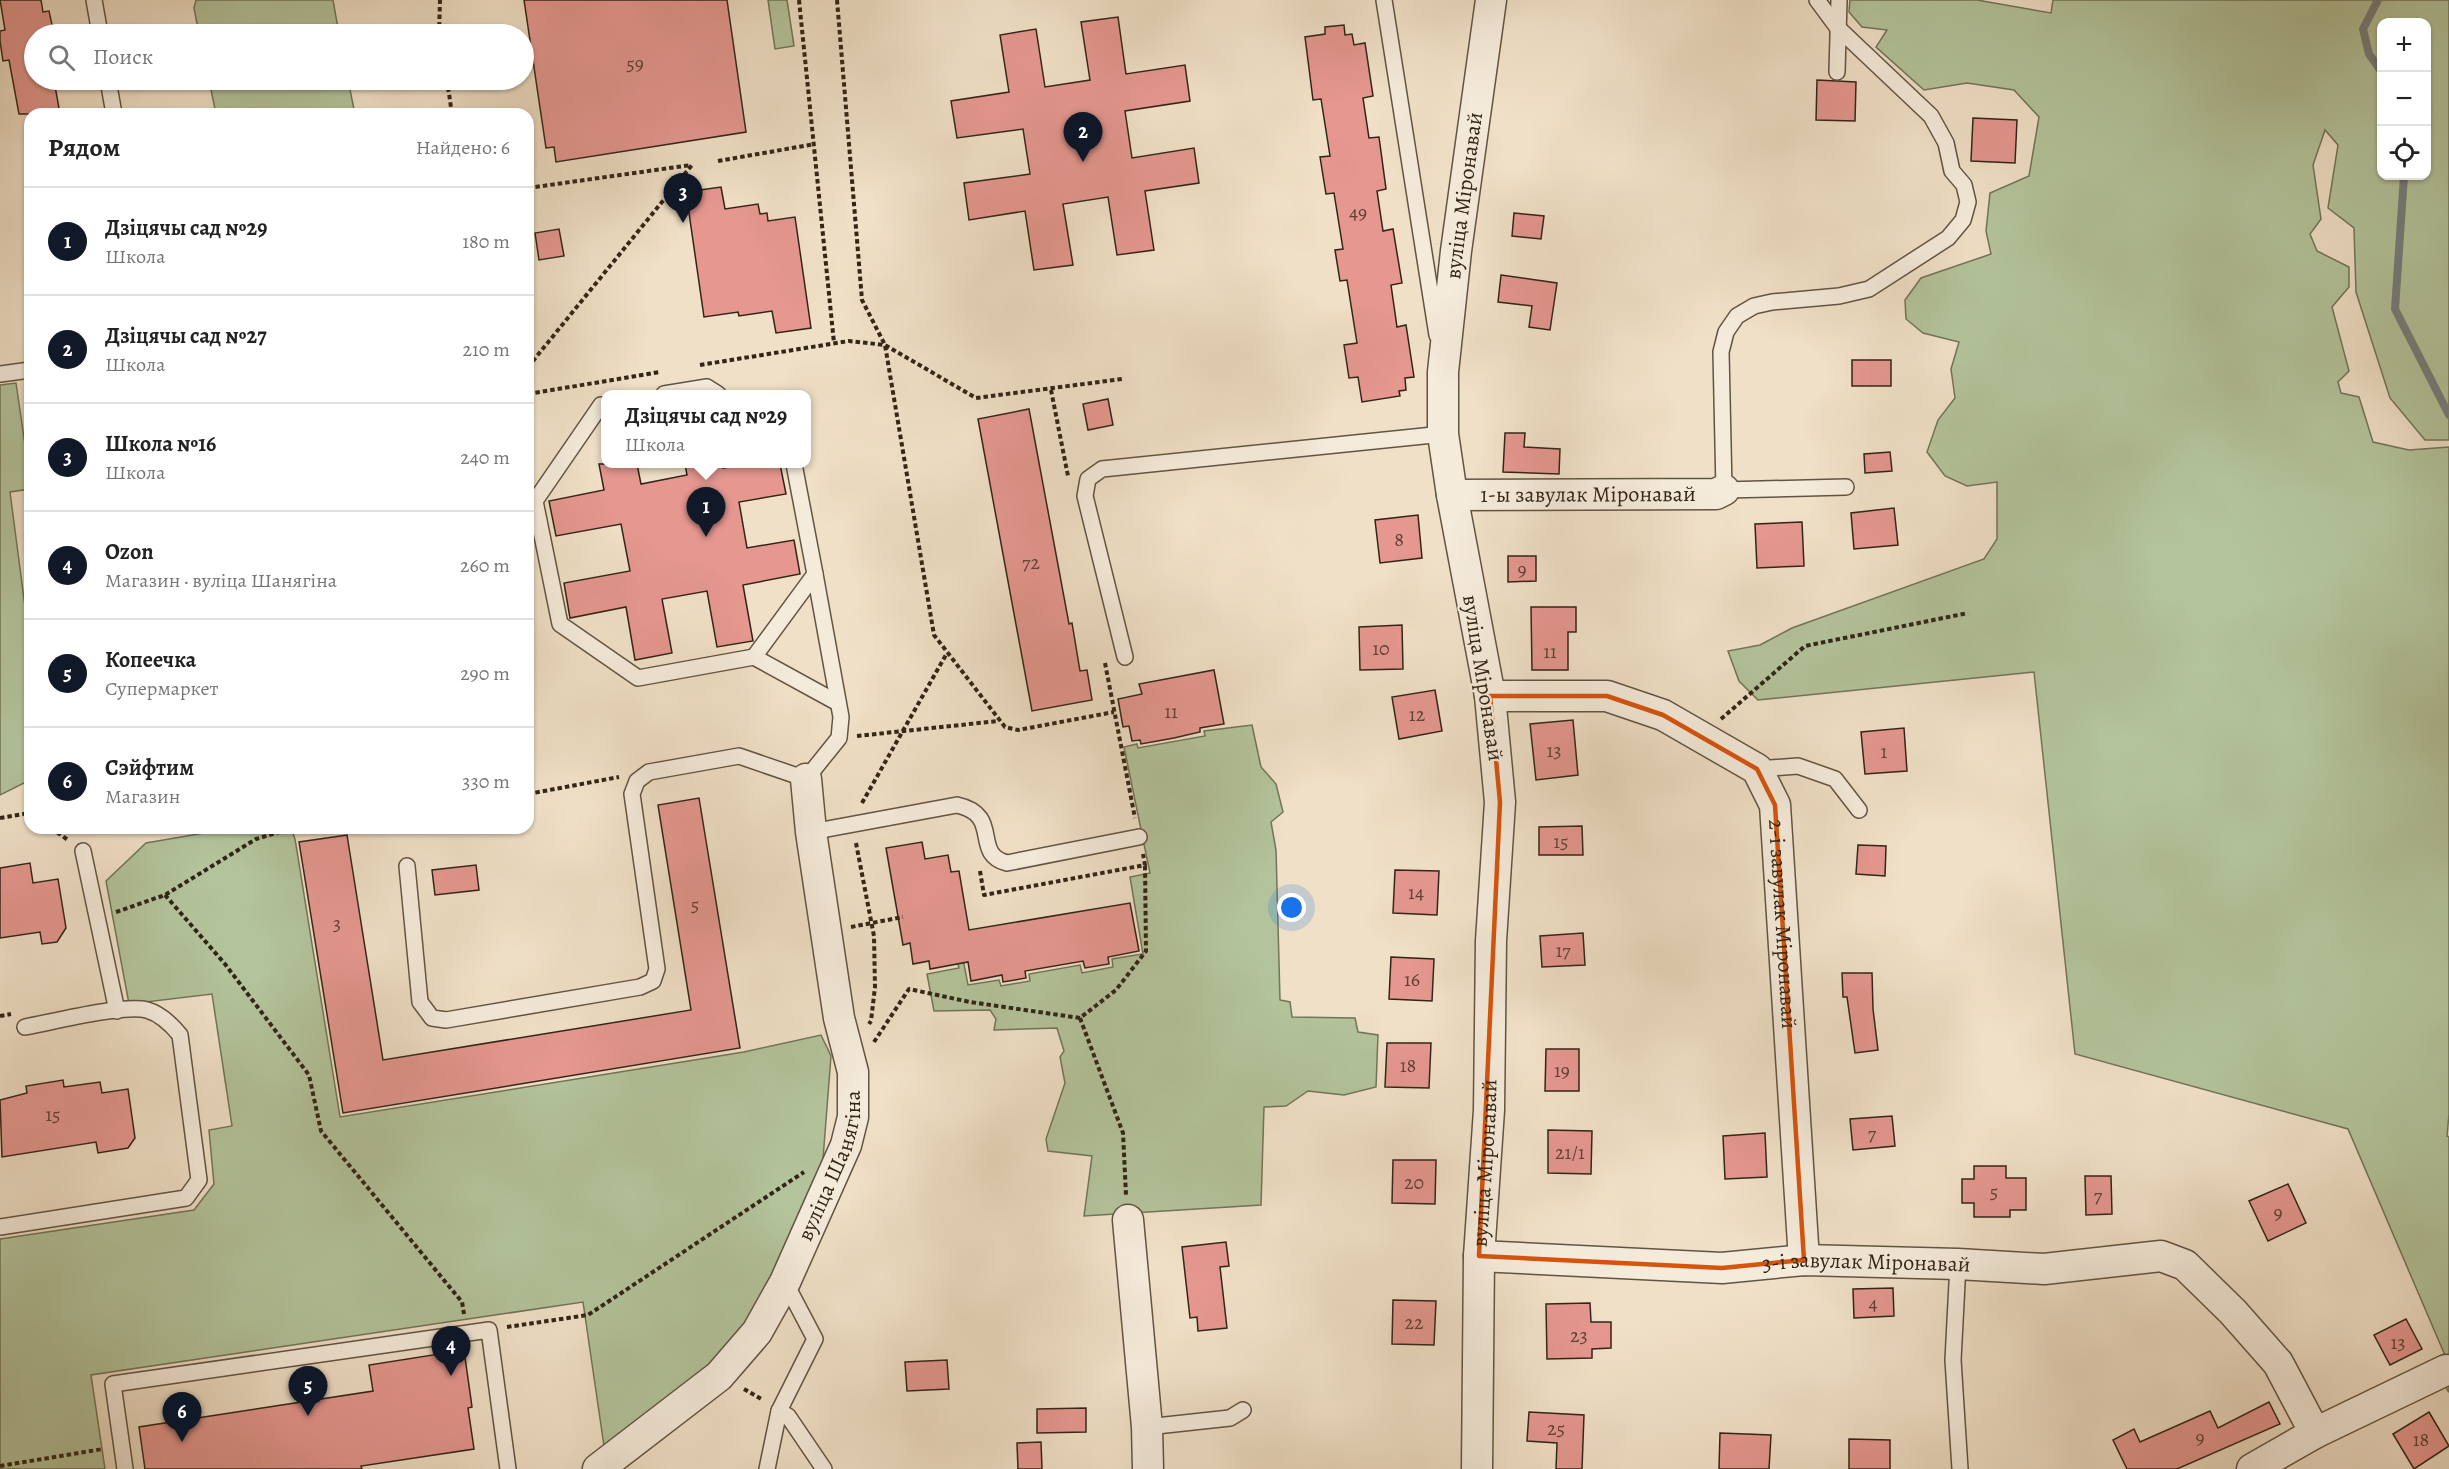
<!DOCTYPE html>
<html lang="ru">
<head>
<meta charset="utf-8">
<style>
	body { margin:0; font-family:Alegreya,serif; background:#f2f2f2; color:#222 }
	.controls { position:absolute; right:18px; top:18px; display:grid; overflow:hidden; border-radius:12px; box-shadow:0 2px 4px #0004 }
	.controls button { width:54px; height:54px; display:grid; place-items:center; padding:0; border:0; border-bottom:2px solid #e0e0e0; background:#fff; color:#222; font:30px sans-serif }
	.you { position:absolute; left:1292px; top:908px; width:21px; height:21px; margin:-15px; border:4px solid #fff; border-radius:50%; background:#1a73e8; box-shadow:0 0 0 9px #1a73e833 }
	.badge { display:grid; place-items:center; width:39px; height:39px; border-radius:50%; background:#111827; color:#fff; font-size:20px; font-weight:700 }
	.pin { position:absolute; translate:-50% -50px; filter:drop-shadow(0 2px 3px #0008) }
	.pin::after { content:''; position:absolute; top:32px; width:21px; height:18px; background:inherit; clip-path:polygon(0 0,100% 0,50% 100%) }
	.popup { position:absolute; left:601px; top:390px; width:210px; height:78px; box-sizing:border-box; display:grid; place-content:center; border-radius:12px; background:#fff; filter:drop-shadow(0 2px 4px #0005); font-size:20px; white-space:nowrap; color:#767676 }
	.popup b { font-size:22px; color:#222 }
	.popup::after { content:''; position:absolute; left:50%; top:100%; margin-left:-12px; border:12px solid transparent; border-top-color:#fff }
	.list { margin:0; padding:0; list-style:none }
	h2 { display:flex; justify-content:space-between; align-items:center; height:78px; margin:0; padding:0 24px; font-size:26px }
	h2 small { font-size:20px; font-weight:400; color:#767676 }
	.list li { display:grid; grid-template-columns:39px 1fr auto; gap:18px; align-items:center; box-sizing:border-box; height:108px; padding:0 24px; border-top:2px solid #e0e0e0 }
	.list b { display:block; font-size:22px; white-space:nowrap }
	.list p { margin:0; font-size:20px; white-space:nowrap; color:#767676 }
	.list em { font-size:20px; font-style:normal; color:#767676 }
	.icon { flex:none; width:33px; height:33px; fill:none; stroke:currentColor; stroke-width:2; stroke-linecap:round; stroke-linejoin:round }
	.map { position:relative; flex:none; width:2449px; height:1469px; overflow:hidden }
	.search { position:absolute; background:#fff; box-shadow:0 2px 4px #0004; left:24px; top:24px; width:510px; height:66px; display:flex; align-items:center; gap:15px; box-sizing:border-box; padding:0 21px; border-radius:33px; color:#767676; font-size:22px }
	.panel { position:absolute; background:#fff; box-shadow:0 2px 4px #0004; left:24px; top:108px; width:510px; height:726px; border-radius:18px }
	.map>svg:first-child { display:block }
</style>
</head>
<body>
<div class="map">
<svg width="2449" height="1469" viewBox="0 0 2449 1469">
	<rect width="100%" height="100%" fill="#f0e0c7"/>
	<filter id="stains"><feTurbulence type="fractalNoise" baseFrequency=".00333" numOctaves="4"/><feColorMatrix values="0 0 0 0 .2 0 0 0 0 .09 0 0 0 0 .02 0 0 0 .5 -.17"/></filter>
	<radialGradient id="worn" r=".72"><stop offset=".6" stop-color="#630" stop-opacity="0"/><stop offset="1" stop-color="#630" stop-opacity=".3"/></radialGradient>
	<!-- green -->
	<g fill="#b3c39b" stroke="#727458" stroke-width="1.5" fill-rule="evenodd">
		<polygon points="196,0 333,0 339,34 199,34 194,8"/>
		<polygon points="768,0 787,0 794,46 775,49"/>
		<path d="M1850,0H1977L2051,13L2053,0H2449V440H2425L2390,398L2356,292L2354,228L2328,208L2338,145L2325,130L2313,165L2321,219L2310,234L2317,251L2349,267V287L2332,307L2349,371L2338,382L2341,393L2359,397L2373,442L2409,450L2449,447V1114L2447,1136L2449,1137V1392L2447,1390L2441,1360L2444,1353L2348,1129L2075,1054L2034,672L1758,700L1739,681L1728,651L1760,645L1792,628L1984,559L1997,539V482L1967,486L1945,476L1927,452L1938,420L1955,398L1951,369L1959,342L1923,333L1906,319L1905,300L1921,278L1991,254L1986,231L1990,193L2029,176L2039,117L2014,90L1967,83L1924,90L1876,47L1887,30L1862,27L1849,12ZM2382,22H2426V176H2382Z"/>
		<polygon points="209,80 348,80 355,114 216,114"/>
		<polygon points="16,383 30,479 30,489 10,492 30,645 30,780 0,795 0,385"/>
		<polygon points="1252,725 1261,767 1276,784 1283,812 1271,822 1276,850 1280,1000 1290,1002 1292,1017 1355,1018 1358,1032 1378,1035 1376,1087 1344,1095 1308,1091 1286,1106 1264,1107 1261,1205 1084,1216 1092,1156 1048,1151 1046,1139 1065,1083 1060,1057 1064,1051 1057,1028 994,1030 996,1019 990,1010 934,1011 927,974 959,968 957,960 963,959 968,985 999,980 1001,986 1030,981 1029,974 1080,965 1082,973 1113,967 1112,959 1143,954 1130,877 1150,873 1124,747 1137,744 1138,748 1205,736 1204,731"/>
		<polygon points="233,828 291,828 295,839 340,1117 744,1052 821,1035 831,1056 823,1159 776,1272 748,1323 708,1368 604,1446 583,1302 91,1375 105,1469 0,1469 0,1239 194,1210 214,1184 209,1130 232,1126 212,994 129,1004 106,881 146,843"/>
	</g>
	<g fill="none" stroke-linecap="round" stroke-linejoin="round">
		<!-- stream -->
		<g stroke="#757e7d" stroke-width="8">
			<polyline points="2378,0 2363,29 2369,54 2381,71 2382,76"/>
			<polyline points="2404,176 2395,309 2449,415"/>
		</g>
	</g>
	<!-- building -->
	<g fill="#e59790" stroke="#322516" stroke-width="1.5">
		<polygon points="0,0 41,0 43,12 49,11 54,34 34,34 34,80 54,80 60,114 19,114 9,60 3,61 0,41 0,31 5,30"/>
		<polygon points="524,0 727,0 746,132 556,162 554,147 546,148"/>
		<polygon points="1118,17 1126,74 1185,65 1190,101 1125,111 1132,158 1194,148 1199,183 1145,191 1154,250 1117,255 1108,197 1063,204 1073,265 1034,270 1025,211 969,220 964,183 1030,174 1023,129 957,138 951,101 1009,92 1000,35 1036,29 1045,87 1090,80 1081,22"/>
		<polygon points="1344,25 1345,35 1352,34 1354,45 1365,43 1373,96 1363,98 1369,138 1379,137 1386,189 1377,191 1383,231 1393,229 1402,283 1391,285 1397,327 1406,325 1414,377 1405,378 1406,390 1399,391 1400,396 1362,402 1358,377 1349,378 1344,345 1357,343 1347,280 1340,281 1335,250 1343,249 1334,193 1326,194 1320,157 1330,156 1321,99 1313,100 1305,37 1325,34 1325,27"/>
		<polygon points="1817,80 1856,82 1855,121 1816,120"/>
		<polygon points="1973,118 2017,120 2015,163 1971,161"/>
		<polygon points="721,187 725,209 758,204 760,214 767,213 768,221 795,217 811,328 776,333 772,311 739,316 738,312 704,317 686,192"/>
		<polygon points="1514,213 1544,216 1541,239 1512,236"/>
		<polygon points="559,229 564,256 539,260 535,233"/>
		<polygon points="1501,275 1557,283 1550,330 1529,327 1532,306 1498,302"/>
		<rect x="1852" y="360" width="39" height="26"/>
		<polygon points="1108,399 1113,425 1088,430 1083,404"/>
		<polygon points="1029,409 1069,624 1072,623 1080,671 1087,670 1092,700 1032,711 978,419"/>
		<polygon points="1505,433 1525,433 1524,447 1560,449 1559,474 1503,472"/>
		<polygon points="1890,452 1892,471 1865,473 1864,454"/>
		<polygon points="599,464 637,464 641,484 687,475 685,464 723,464 723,468 747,464 780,464 786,494 739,502 747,548 794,540 800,574 743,585 753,641 717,647 707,591 662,599 672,653 635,660 626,607 570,618 564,583 630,571 621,524 556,536 549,501 604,490"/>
		<polygon points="1894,508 1898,545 1854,549 1851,513"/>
		<polygon points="1418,515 1422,558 1380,563 1375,520"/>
		<polygon points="1802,522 1804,566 1757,568 1755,524"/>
		<polygon points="1508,556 1536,556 1536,581 1508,582"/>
		<polygon points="1531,607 1576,607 1576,632 1568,632 1568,670 1532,670"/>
		<polygon points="1402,625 1403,669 1360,670 1359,627"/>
		<polygon points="1214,670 1224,724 1200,728 1200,732 1174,738 1141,744 1140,740 1132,741 1129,726 1123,727 1118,699 1142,694 1139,684"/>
		<polygon points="1435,690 1442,731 1399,739 1392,697"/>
		<polygon points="1573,720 1578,775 1536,780 1530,724"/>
		<polygon points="1904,728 1907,771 1865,774 1861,732"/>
		<polygon points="699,798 740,1048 343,1113 299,842 347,835 383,1060 691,1010 658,805"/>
		<polygon points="1582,826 1583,855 1539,855 1539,827"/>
		<polygon points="922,842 925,859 948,855 951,872 959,871 969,930 1130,903 1139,951 1108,957 1109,964 1085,968 1083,961 1025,971 1026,978 1003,982 1002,975 971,981 968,962 930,969 929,961 913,964 910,943 903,945 886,848"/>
		<polygon points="1858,845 1886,846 1885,876 1856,874"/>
		<polygon points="30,863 33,883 58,879 66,928 57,942 42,944 40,932 0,938 0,868"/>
		<polygon points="476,865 479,890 435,895 432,870"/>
		<polygon points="1395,870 1439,871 1437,915 1393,913"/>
		<polygon points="1583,933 1585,965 1542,967 1540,936"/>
		<polygon points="1391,957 1434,959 1432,1001 1389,999"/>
		<polygon points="1842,973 1872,973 1873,1009 1878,1050 1855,1053 1847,997 1843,997"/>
		<polygon points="1387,1043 1431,1043 1429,1088 1385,1087"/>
		<polygon points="1546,1049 1579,1049 1579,1091 1545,1091"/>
		<polygon points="63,1080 64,1087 100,1082 102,1093 128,1089 135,1138 128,1148 98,1153 96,1142 2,1157 0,1100 27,1093 26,1086"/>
		<polygon points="1892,1116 1895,1146 1853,1150 1850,1119"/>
		<polygon points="1548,1130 1592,1131 1591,1174 1548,1173"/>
		<polygon points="1765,1133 1767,1177 1725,1179 1723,1136"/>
		<polygon points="1393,1160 1436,1160 1435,1204 1392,1203"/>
		<polygon points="1974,1166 2006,1166 2006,1178 2026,1178 2026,1210 2010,1210 2010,1217 1974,1217 1974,1203 1962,1203 1962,1179 1974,1179"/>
		<polygon points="2085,1176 2111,1176 2112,1214 2086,1215"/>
		<polygon points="2288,1184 2306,1223 2268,1241 2249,1201"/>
		<polygon points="1226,1242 1229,1266 1220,1267 1227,1328 1198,1331 1197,1317 1190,1318 1182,1247"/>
		<polygon points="1893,1288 1894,1316 1854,1318 1853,1289"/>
		<polygon points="1393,1300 1436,1301 1434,1345 1392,1344"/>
		<polygon points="1590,1303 1591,1322 1611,1322 1611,1348 1592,1349 1592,1358 1547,1359 1546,1304"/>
		<polygon points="2406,1319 2422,1349 2390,1365 2374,1335"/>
		<polygon points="464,1350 472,1407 468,1408 474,1449 361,1466 362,1469 145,1469 139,1427 373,1391 369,1365"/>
		<polygon points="947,1360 949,1389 907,1391 905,1362"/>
		<polygon points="2269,1402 2280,1424 2177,1469 2127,1469 2113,1440 2134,1429 2140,1442 2210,1411 2218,1428"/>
		<polygon points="1086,1408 1086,1432 1037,1433 1037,1409"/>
		<polygon points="1529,1412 1584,1415 1582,1469 1556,1469 1557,1443 1527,1441"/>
		<polygon points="2429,1412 2449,1446 2414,1469 2393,1434"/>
		<polygon points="1720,1433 1771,1435 1769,1469 1719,1469"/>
		<polygon points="1849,1439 1890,1440 1890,1469 1849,1469"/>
		<polygon points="1041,1442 1042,1469 1018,1469 1017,1443"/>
	</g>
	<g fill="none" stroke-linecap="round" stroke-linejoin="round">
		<defs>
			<g id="service">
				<polyline points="94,0 100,34"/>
				<polyline points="1384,0 1437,335"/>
				<polyline points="1817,0 1837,27 1931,116 1946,143 1952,171 1964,185 1968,202 1963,220 1948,238 1869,289 1839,296 1772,302 1754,306 1737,316 1726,332 1721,352 1724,490 1846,487"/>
				<polyline points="1837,72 1839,0"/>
				<polyline points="108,80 114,114"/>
				<polyline points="0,374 30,370"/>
				<polyline points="664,394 707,387 718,394"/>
				<polyline points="606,405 601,405 535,501 560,624 638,678 754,657 838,703"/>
				<polyline points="754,657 815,574 794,464"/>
				<polyline points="1125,657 1085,496 1088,479 1102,469 1443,434"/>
				<polyline points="1757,769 1798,766 1835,779 1859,810"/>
				<path d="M811,832L957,805C1003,815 971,854 1007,863L1139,837"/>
				<polyline points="83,851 117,1011"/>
				<polyline points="407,866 420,1002 432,1018 446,1020 640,987 653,981 657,969 632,794 637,781 649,772 739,756 806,779 839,738 841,717 815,574"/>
				<path d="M0,1227L186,1198L199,1180L180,1035C171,1024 161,1014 147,1010C123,1004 52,1022 25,1027"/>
				<polyline points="1958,1264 1953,1360 1960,1469"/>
				<polyline points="785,1282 815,1339 779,1411 788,1416 824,1469"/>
				<polyline points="1147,1427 1230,1418 1243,1410"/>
				<polyline points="125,1469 113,1384 489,1330 508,1469"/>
				<polyline points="767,1469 779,1411"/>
			</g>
			<g id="minor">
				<path id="s1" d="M1452,495L1716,494L1724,490"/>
				<path id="s2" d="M1490,696H1607L1663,715L1757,769L1775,805L1804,1260"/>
				<polyline points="1128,1220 1147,1427 1148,1469"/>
				<path id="s3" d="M1479,1256L1722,1268L1804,1260L1958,1264L2044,1269L2161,1256L2185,1265L2233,1312L2278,1363L2315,1433"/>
				<path id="s4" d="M598,1469L719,1376L757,1332L785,1282L846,1145L853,1117V1072L839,1018L811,832L806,779"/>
				<path id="s5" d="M1477,1469L1479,1256L1489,1110L1491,941L1500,802L1490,696L1452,495L1443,434V372L1456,251L1491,0"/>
				<polyline points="2252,1469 2315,1433 2446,1370"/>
			</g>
		</defs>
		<!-- service casing -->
		<use href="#service" stroke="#625442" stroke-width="18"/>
		<!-- minor casing -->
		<use href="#minor" stroke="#625442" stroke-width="33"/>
		<!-- path -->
		<g stroke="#322516" stroke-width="4" stroke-dasharray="4.5 3" stroke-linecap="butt">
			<polyline points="799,0 834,343"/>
			<polyline points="837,0 862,300 885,345 934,635 1005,727 1018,730 1114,712"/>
			<polyline points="439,34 440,0"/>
			<polyline points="447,80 452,114"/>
			<polyline points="718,161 815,144"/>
			<polyline points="528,188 691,165"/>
			<polyline points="700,365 849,341 885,345 976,398 1122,379"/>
			<polyline points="528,367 692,165"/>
			<polyline points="1051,390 1068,476"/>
			<polyline points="528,394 660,372"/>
			<polyline points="1105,663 1135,818"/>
			<polyline points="1721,719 1805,646 1968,613"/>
			<polyline points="857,736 998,721"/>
			<polyline points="528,794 619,777"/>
			<polyline points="862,803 947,653"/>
			<polyline points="0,818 30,813"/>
			<polyline points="51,828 68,840"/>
			<polyline points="856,843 874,936 875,987 871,1021 869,1024"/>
			<polyline points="980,871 984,895 1145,865 1143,854"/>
			<polyline points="165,895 225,964 309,1075 321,1131 462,1302 464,1314"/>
			<polyline points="116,912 165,895 256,839 293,828"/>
			<polyline points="851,927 903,917"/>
			<polyline points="0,1016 11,1014"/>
			<polyline points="1080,1018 1123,1133 1126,1195"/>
			<polyline points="874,1042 909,989 970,1002 1080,1018 1116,990 1146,951 1145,865"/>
			<polyline points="507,1327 588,1315 804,1172"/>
			<polyline points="744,1389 763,1400"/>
			<polyline points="0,1466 103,1449"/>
		</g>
		<!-- service -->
		<use href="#service" stroke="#f5ebdb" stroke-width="15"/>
		<!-- minor -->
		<use href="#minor" stroke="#f5ebdb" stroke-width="30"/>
	</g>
	<!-- marked area -->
	<path fill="none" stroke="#d6540d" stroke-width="4.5" stroke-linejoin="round" d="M1490,696H1607L1663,715L1757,769L1775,805L1804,1260L1722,1268L1479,1256L1500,802Z"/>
	<g text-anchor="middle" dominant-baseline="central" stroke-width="4.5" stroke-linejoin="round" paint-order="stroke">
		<!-- number labels -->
		<g font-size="20" fill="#5f4234">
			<text x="635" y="63">59</text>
			<text x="1358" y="212">49</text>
			<text x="1399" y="539">8</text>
			<text x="1031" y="562">72</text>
			<text x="1522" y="569">9</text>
			<text x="1381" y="648">10</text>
			<text x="1550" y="651">11</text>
			<text x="1171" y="711">11</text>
			<text x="1417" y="714">12</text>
			<text x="1554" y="750">13</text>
			<text x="1884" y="751">1</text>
			<text x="1561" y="841">15</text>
			<text x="1416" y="892">14</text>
			<text x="695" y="904">5</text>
			<text x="337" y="923">3</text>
			<text x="1563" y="950">17</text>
			<text x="1412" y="979">16</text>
			<text x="1408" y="1065">18</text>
			<text x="1562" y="1070">19</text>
			<text x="53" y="1114">15</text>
			<text x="1872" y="1133">7</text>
			<text x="1570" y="1152">21/1</text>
			<text x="1414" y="1182">20</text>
			<text x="1994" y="1191">5</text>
			<text x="2098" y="1195">7</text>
			<text x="2278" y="1212">9</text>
			<text x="1873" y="1303">4</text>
			<text x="1414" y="1322">22</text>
			<text x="1579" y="1335">23</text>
			<text x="2398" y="1342">13</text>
			<text x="1556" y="1428">25</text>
			<text x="2200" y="1437">9</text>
			<text x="2421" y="1439">18</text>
		</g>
		<!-- street labels -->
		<g font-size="22" fill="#322516" stroke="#f5ebdb">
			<text stroke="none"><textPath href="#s5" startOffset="1280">вуліца Міронавай</textPath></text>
			<text stroke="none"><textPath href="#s1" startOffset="136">1-ы завулак Міронавай</textPath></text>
			<text transform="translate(1483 678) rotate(81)">вуліца Міронавай</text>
			<text stroke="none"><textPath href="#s2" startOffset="444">2-і завулак Міронавай</textPath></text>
			<text stroke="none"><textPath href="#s5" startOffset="306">вуліца Міронавай</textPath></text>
			<text stroke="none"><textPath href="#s4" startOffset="394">вуліца Шанягіна</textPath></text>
			<text stroke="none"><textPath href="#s3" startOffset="388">3-і завулак Міронавай</textPath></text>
		</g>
	</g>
	<rect width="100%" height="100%" filter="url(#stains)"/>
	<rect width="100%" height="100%" fill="url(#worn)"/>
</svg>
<div class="controls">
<button>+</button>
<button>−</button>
<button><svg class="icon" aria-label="locate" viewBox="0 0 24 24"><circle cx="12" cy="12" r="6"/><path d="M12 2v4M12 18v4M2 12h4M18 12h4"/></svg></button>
</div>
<div class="you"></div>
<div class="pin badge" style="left:706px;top:537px">1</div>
<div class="popup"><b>Дзіцячы сад №29</b>Школа</div>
<div class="pin badge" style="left:1083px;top:162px">2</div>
<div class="pin badge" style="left:683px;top:223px">3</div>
<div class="pin badge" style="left:451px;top:1376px">4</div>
<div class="pin badge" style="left:308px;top:1416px">5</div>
<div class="pin badge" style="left:182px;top:1442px">6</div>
<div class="search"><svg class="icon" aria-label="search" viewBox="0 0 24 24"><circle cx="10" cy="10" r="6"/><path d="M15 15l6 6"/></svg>Поиск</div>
<section class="panel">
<h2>Рядом<small>Найдено: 6</small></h2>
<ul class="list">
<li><span class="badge">1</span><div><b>Дзіцячы сад №29</b><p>Школа</p></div><em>180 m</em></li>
<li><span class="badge">2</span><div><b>Дзіцячы сад №27</b><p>Школа</p></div><em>210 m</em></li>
<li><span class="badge">3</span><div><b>Школа №16</b><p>Школа</p></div><em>240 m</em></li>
<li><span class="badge">4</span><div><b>Ozon</b><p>Магазин · вуліца Шанягіна</p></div><em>260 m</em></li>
<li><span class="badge">5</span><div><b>Копеечка</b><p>Супермаркет</p></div><em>290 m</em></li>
<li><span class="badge">6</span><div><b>Сэйфтим</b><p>Магазин</p></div><em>330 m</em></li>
</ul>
</section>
</div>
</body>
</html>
